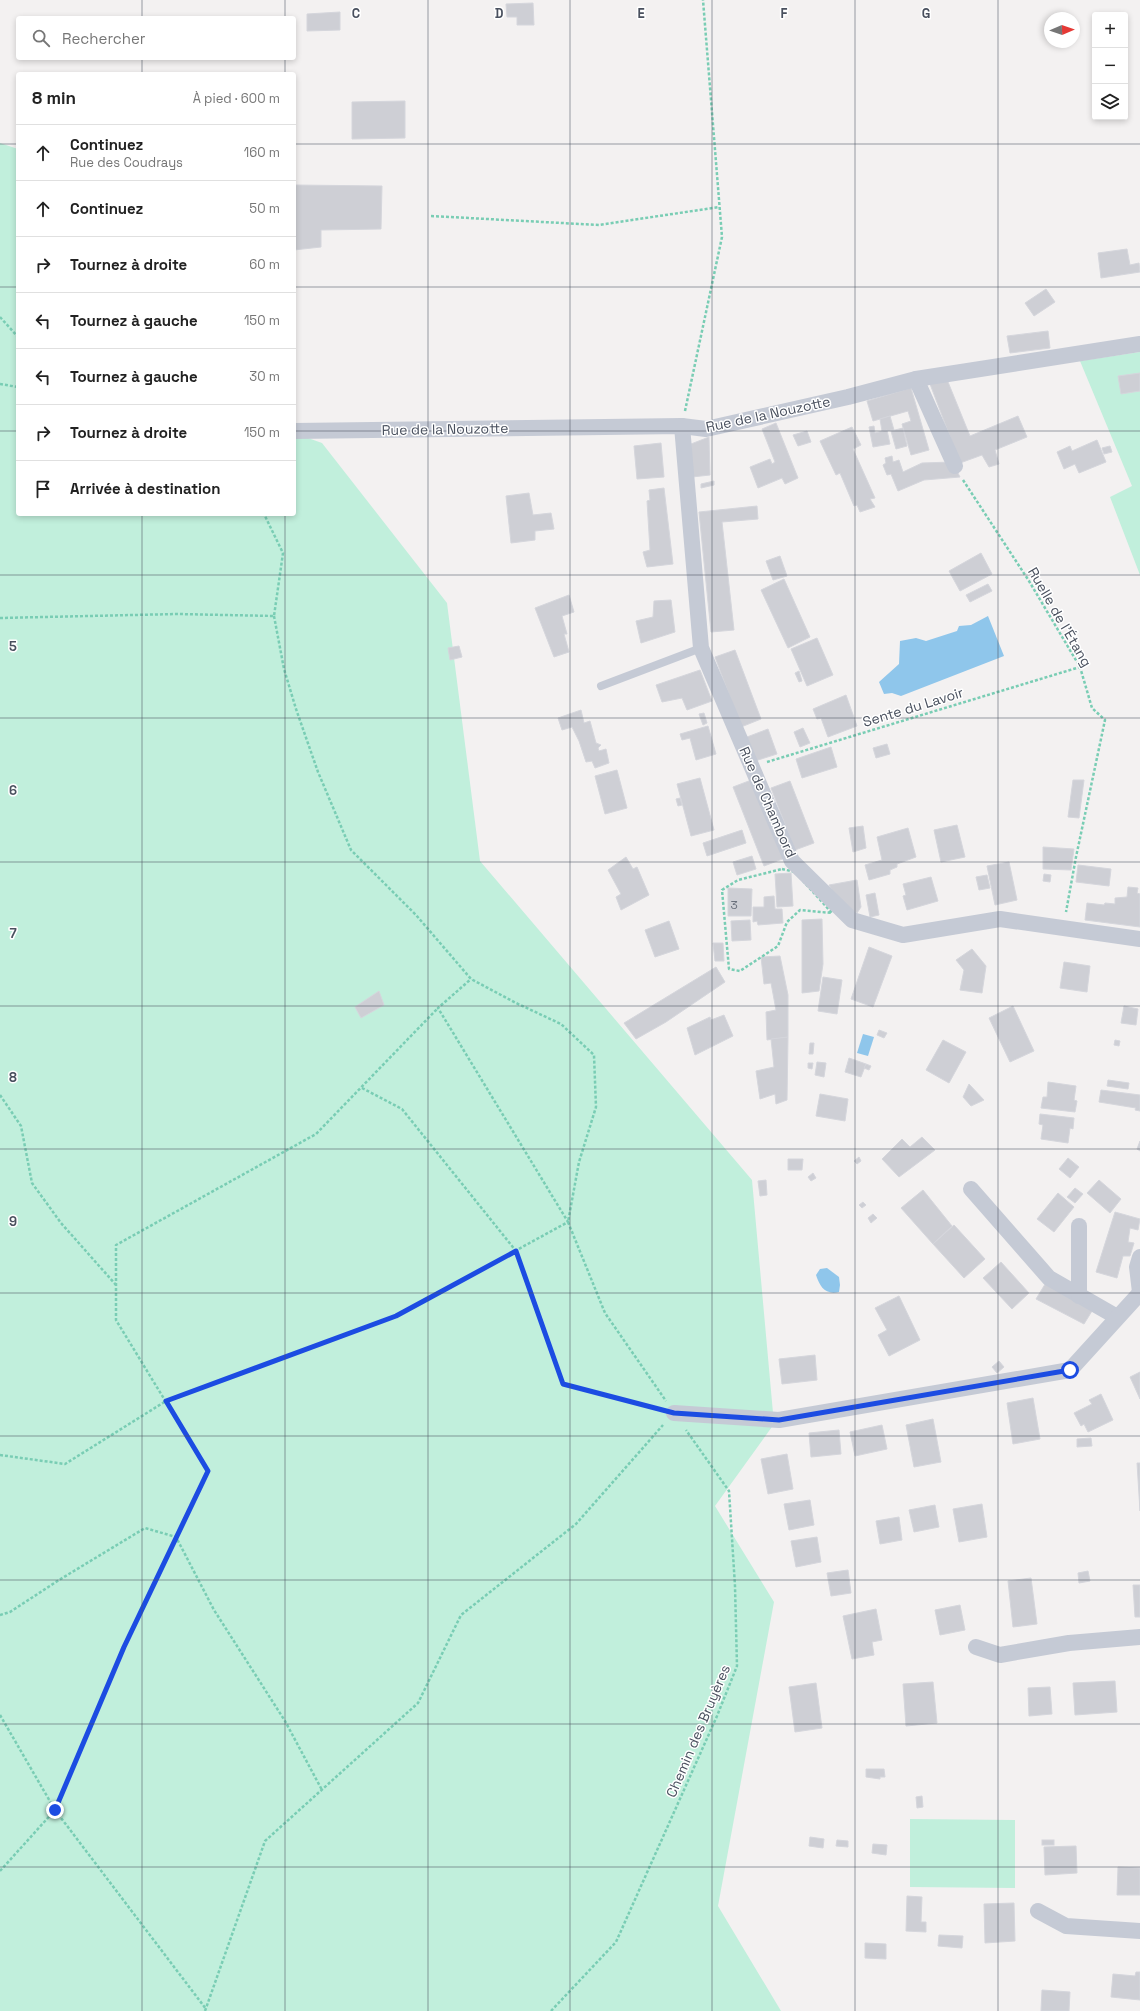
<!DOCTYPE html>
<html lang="fr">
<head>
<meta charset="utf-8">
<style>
	body { margin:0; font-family:"Space Grotesk",sans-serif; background:#f2f2f2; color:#222 }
	.controls { position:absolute; right:12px; top:12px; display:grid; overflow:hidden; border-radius:4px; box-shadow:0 2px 6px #0003 }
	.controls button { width:36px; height:36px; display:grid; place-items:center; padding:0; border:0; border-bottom:1px solid #e0e0e0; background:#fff; color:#222; font:20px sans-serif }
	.compass { position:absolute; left:1044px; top:12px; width:36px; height:36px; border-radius:50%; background:#fff; box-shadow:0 2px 6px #0003; rotate:88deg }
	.stop { position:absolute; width:12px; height:12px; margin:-9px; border:3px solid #1c4ce2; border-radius:50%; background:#fff }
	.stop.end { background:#1c4ce2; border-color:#fff; box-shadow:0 1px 4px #0008 }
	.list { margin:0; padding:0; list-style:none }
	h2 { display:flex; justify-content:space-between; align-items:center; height:52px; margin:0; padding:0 16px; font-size:17px }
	h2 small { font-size:13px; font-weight:400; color:#767676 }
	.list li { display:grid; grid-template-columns:26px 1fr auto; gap:12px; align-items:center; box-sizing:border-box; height:56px; padding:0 16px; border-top:1px solid #e0e0e0 }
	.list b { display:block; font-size:15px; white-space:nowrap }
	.list p { margin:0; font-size:13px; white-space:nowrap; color:#767676 }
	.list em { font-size:13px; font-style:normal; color:#767676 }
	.icon { flex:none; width:22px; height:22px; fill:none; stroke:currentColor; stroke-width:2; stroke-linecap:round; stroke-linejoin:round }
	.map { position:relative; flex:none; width:1140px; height:2011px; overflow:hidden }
	.search { position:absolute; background:#fff; box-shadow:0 2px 6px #0003; left:16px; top:16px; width:280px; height:44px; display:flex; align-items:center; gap:10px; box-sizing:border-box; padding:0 14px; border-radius:4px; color:#767676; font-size:15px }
	.panel { position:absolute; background:#fff; box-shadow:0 2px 6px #0003; left:16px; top:72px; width:280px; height:444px; border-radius:4px }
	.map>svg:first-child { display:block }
</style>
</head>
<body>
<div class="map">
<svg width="1140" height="2011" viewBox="0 0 1140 2011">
	<rect width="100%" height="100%" fill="#f3f1f1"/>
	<!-- green -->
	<g fill="#c1efdc">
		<polygon points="0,143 18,149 18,514 294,514 294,433 322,443 447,603 480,861 752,1180 774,1424 715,1506 774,1602 718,1906 781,2011 0,2011"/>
		<polygon points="1140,352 1140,575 1110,497 1132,486 1080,361"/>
		<polygon points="910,1819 1015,1820 1015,1888 910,1887"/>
	</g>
	<!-- water -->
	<g fill="#8fc6eb">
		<polygon points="988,616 1004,656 901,696 892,693 884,694 879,682 899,664 900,641 916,638 926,641 957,631 959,626 971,625"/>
		<polygon points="863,1034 874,1037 868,1056 857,1053"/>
		<path d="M827,1268L839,1277L840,1285L839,1292C825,1295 820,1287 816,1275L820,1269Z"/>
	</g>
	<!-- building -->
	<g fill="#cecfd5" stroke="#d5d6dc">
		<polygon points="533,3 534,25 517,25 517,17 507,17 506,4"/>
		<polygon points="340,12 340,30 307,31 307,14"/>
		<polygon points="405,101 405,138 352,139 352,102"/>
		<polygon points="294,185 382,186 381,229 321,230 321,247 294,250"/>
		<polygon points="1127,249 1130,265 1139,263 1140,272 1101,278 1098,253"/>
		<polygon points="1046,289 1055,302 1034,316 1025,303"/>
		<polygon points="1048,331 1050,348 1010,353 1007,336"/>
		<polygon points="1140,373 1140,391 1121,394 1118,376"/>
		<polygon points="946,377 970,436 1018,416 1027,437 995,450 999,464 989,467 982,455 960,463 930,384"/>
		<polygon points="911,388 929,450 911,455 902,424 911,421 908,411 873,421 867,401"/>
		<polygon points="890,416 894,430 882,431 880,419"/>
		<polygon points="776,423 798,478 785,484 782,478 758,488 750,467 770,459 772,464 775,462 762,429"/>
		<polygon points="874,426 875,433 887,430 890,444 873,447 869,427"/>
		<polygon points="852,427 861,445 853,449 875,498 870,499 875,507 860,512 857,505 854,506 840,473 836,475 820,441"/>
		<polygon points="903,428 907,446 896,449 891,431"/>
		<polygon points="807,431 811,442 798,446 793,435"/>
		<polygon points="709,437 710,475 692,477 691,444"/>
		<polygon points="1097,440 1106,462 1079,473 1075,464 1064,469 1057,452 1070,446 1072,451"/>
		<polygon points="661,443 664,477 637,479 634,446"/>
		<polygon points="1110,446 1112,452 1104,454 1102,448"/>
		<polygon points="892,456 893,462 899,460 903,472 922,463 952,462 960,477 924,480 898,491 891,474 887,475 883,465 886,463 885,458"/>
		<polygon points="714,481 714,485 701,488 701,484"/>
		<polygon points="664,488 673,564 647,567 643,552 650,550 647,501 650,500 649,490"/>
		<polygon points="529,493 533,515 551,513 554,529 535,531 535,540 511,543 506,496"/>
		<polygon points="757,506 758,519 722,522 734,630 711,632 699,512"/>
		<polygon points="981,553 992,574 960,591 949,571"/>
		<polygon points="780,556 787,576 773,580 766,561"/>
		<polygon points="784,579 810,637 788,648 761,590"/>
		<polygon points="988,584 992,591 970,602 966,595"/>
		<polygon points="569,595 574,612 562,616 567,634 564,634 569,652 554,657 535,608"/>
		<polygon points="671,600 675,632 641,643 636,621 653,617 654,601"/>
		<polygon points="817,638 833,675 807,686 791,649"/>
		<polygon points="459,646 462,657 450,660 448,648"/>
		<polygon points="735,650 761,719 741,727 715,657"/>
		<polygon points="700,670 712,701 687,710 682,698 662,702 656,685"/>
		<polygon points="799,671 802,681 799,682 795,673"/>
		<polygon points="846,695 857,726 828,737 821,718 817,719 813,709"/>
		<polygon points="581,710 584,723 590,721 596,743 601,745 598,748 599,751 606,749 609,763 595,768 592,761 586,762 579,741 572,727 562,730 558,718"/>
		<polygon points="704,713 707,723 703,725 699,714"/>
		<polygon points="708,726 716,754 696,760 690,738 682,740 680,734"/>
		<polygon points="803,728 810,743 800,747 794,732"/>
		<polygon points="768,729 777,754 755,761 747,737"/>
		<polygon points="887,744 890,754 876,758 873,748"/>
		<polygon points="831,747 837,767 802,778 796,759"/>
		<polygon points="617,770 627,808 605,814 595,776"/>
		<polygon points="700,778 714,830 691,836 677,784"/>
		<polygon points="754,779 785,858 764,866 733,787"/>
		<polygon points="1073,780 1084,780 1079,818 1068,817"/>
		<polygon points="790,781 814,843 795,850 771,788"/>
		<polygon points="680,798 682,805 678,806 676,799"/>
		<polygon points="957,825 965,857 941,862 934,830"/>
		<polygon points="863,826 866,848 853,852 849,828"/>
		<polygon points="908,828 916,857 897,864 897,867 890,870 890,874 869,880 865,865 882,860 877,837"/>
		<polygon points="742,830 746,843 707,856 703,843"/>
		<polygon points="1043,847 1074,849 1071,870 1043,869"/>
		<polygon points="752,856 756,869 737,875 733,862"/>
		<polygon points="626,857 633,869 637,867 649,895 621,910 616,897 621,894 608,870"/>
		<polygon points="1009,862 1017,900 995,905 987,866"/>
		<polygon points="1078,865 1111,869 1109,886 1076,882"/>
		<polygon points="791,873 793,906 777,907 775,874"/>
		<polygon points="1044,874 1051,875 1050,882 1043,881"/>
		<polygon points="987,875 990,888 979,890 976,877"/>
		<polygon points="931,877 938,901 907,910 903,896 906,895 903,884"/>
		<polygon points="857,880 861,907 857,913 852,911 837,898 829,885"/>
		<polygon points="1128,887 1138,888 1137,893 1140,894 1140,927 1085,920 1087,903 1104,905 1105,903 1115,904 1115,898 1127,897"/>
		<polygon points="728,888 752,889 751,916 728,916"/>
		<polygon points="875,893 879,915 870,917 866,895"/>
		<polygon points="774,896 775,909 782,909 783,923 758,925 757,921 753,922 753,907 764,907 764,897"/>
		<polygon points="822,919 823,964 819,991 802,993 802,920"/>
		<polygon points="750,920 751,940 732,941 731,921"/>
		<polygon points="669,921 679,949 655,957 645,930"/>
		<polygon points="713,943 723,943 724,961 715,961"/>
		<polygon points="869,947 892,956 873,1007 851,999"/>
		<polygon points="972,949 986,966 982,993 960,990 964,970 956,960"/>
		<polygon points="780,956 788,995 788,1037 767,1040 766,1012 776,1010 771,983 764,984 761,957"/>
		<polygon points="1064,962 1090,966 1087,992 1060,988"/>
		<polygon points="716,967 725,982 666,1022 636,1039 624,1023"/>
		<polygon points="823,977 842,980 837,1014 818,1011"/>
		<polygon points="379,991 384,1005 361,1018 355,1007"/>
		<polygon points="1013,1006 1034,1051 1010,1062 989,1018"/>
		<polygon points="1124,1006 1138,1009 1136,1025 1121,1023"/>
		<polygon points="724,1015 733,1036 695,1055 687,1028 710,1017 711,1020"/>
		<polygon points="879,1030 887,1033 884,1038 877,1035"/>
		<polygon points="788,1037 787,1100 776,1104 775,1094 760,1099 756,1071 774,1067 771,1039"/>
		<polygon points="943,1040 966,1052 949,1083 926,1070"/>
		<polygon points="1115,1040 1120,1041 1119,1046 1114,1045"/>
		<polygon points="810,1043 814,1043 813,1054 809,1054"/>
		<polygon points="849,1058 866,1064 861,1077 845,1072"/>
		<polygon points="817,1062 826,1063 824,1077 815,1075"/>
		<polygon points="808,1063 813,1063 812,1069 808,1068"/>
		<polygon points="866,1064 871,1066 869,1070 864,1068"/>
		<polygon points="1108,1080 1129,1083 1128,1089 1107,1086"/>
		<polygon points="1048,1082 1076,1086 1074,1100 1077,1101 1075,1112 1041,1108 1043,1097 1047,1097"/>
		<polygon points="969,1084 984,1100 971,1106 963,1097"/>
		<polygon points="1101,1090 1140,1095 1140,1111 1135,1110 1136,1108 1099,1102"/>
		<polygon points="820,1094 848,1099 845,1121 816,1116"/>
		<polygon points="1040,1114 1074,1118 1073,1129 1070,1128 1068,1143 1041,1139 1043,1125 1039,1124"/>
		<polygon points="922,1137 935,1150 899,1177 882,1159 902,1139 910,1147"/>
		<polygon points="1140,1141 1140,1151 1137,1149"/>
		<polygon points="859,1157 861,1161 857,1164 854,1161"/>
		<polygon points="1068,1158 1079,1167 1070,1178 1059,1169"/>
		<polygon points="788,1159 803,1159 802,1170 788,1170"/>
		<polygon points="813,1173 816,1178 811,1181 808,1177"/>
		<polygon points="766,1180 767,1195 760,1196 758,1181"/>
		<polygon points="1099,1180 1121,1199 1110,1213 1087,1193"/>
		<polygon points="1075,1188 1083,1194 1075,1203 1067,1197"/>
		<polygon points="923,1190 952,1226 933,1244 901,1208"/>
		<polygon points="1058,1193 1074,1207 1054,1232 1037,1219"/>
		<polygon points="863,1202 866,1205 862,1208 859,1205"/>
		<polygon points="1115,1212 1140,1219 1138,1230 1130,1228 1128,1242 1134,1243 1130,1256 1123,1256 1117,1278 1096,1272"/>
		<polygon points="873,1214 877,1218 871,1223 868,1218"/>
		<polygon points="954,1225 985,1259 964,1278 933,1244"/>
		<polygon points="1001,1262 1029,1293 1012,1309 983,1278"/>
		<polygon points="1047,1281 1092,1311 1084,1324 1036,1299"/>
		<polygon points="899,1296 920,1340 889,1356 878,1335 887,1330 875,1308"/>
		<polygon points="815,1355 817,1380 782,1384 779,1359"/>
		<polygon points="999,1361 1004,1367 997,1373 992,1367"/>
		<polygon points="1140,1372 1140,1399 1130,1377"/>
		<polygon points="1101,1394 1113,1420 1088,1432 1084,1424 1081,1426 1074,1413 1092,1404 1089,1400"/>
		<polygon points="1033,1398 1040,1439 1013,1444 1007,1403"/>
		<polygon points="933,1419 941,1462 914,1467 906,1425"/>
		<polygon points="882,1425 887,1449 855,1456 850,1432"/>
		<polygon points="839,1430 841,1454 811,1457 809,1433"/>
		<polygon points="1091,1438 1092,1446 1077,1447 1077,1439"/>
		<polygon points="787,1454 793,1489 768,1494 761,1459"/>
		<polygon points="1137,1463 1140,1463 1140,1511"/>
		<polygon points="810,1500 814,1525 789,1530 784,1504"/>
		<polygon points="982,1504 987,1537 959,1542 953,1509"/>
		<polygon points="935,1505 939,1527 914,1532 909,1510"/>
		<polygon points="899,1517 902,1540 880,1544 876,1521"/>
		<polygon points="817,1537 821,1562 796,1567 791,1541"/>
		<polygon points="848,1570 851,1593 831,1596 827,1573"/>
		<polygon points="1088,1571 1090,1581 1079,1583 1078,1573"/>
		<polygon points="1031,1578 1037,1624 1013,1627 1008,1581"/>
		<polygon points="1133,1585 1140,1585 1140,1617 1135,1617"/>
		<polygon points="960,1605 965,1630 940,1635 935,1610"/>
		<polygon points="876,1609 882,1640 872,1642 874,1655 852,1659 843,1616"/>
		<polygon points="1115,1681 1117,1712 1075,1715 1073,1683"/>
		<polygon points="933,1682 937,1723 906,1726 903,1684"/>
		<polygon points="816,1683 822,1728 795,1732 789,1687"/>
		<polygon points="1050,1687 1052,1714 1029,1716 1028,1688"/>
		<polygon points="866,1769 884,1769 885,1777 880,1777 880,1779 866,1777"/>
		<polygon points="922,1796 923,1807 917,1808 916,1797"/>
		<polygon points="810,1837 824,1839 823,1848 809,1846"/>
		<polygon points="837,1840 848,1841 848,1847 836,1846"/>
		<rect x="1042" y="1840" width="12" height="5"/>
		<polygon points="873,1844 887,1845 886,1855 872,1853"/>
		<polygon points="1076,1846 1077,1873 1045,1875 1044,1847"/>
		<polygon points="1118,1867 1140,1868 1140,1895 1117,1895"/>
		<polygon points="907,1896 922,1897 921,1922 926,1922 926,1932 906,1931"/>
		<polygon points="1014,1903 1015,1941 985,1943 984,1904"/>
		<polygon points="939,1935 963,1936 962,1948 938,1946"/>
		<polygon points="865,1943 886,1944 886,1959 865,1958"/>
		<polygon points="1136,1972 1140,1972 1140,2000 1111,1997 1113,1974 1135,1976"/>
		<polygon points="1042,1990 1070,1992 1069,2011 1041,2011"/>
	</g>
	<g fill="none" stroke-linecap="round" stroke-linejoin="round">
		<!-- path -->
		<g stroke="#79cdb4" stroke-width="2.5" stroke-dasharray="3 2" stroke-linecap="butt">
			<polyline points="431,216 599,225 719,207"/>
			<polyline points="0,317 18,337"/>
			<polyline points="0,384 18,387"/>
			<polyline points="685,411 722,237 703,0"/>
			<polyline points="963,480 1029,581 1080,667 1092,708 1105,720 1076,857 1066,912"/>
			<polyline points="274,616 284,669 296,709 318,772 351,850 416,915 471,979 516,1003 561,1024 594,1055 596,1107 579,1162 568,1222 605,1313 666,1401"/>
			<polyline points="0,618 177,614 274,616 283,553 264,514"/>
			<polyline points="767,762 1080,667"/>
			<polygon points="782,869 795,872 832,913 800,910 787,922 778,946 740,971 729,969 722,890 738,880"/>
			<polyline points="362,1088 402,1109 516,1251 563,1384 659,1409"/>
			<polyline points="0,1095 21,1126 32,1183 61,1223 116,1285"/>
			<polyline points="0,1455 65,1464 166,1401 396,1316 568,1222 438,1008 471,979"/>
			<polyline points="0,1615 10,1612 59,1580 145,1528 176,1537 214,1610 285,1721 322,1790"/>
			<polyline points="0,1715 55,1810 206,2009"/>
			<polyline points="0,1871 55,1810 124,1647 208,1471 116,1320 116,1245 316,1134 438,1008"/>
			<polyline points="205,2011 265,1841 418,1703 461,1615 576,1524 663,1425"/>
			<polyline points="551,2011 616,1942 717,1716 737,1666 735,1586 729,1491 686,1430"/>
		</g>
		<!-- service -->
		<polyline stroke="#c5cad5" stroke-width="8" points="601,686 701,648"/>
		<!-- minor -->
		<g stroke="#c5cad5" stroke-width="16">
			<polyline points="916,379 955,466"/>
			<polyline points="682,426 701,648 792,861 852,920 903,935 1000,919 1140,939"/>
			<polyline points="294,431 682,426 706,429 848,397 916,379 1140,344"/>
			<polyline points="971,1189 1049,1278 1117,1317"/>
			<polyline points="1079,1226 1079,1296"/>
			<polyline points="1140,1257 1137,1267 1140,1292"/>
			<polyline points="674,1413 779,1420 1070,1370 1140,1293"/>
			<polyline points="976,1647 1000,1655 1069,1643 1140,1637"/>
			<polyline points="1038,1911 1066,1926 1140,1931"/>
		</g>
	</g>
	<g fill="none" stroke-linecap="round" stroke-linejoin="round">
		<!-- route -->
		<polyline stroke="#1c4ce2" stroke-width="5" points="55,1810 124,1647 208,1471 166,1401 396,1316 516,1251 563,1384 674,1413 779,1420 1070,1370"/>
	</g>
	<!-- grid -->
	<path fill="none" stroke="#49505e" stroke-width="1" stroke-opacity="0.55" d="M142,0V18M285,0V18M428,0V2011M570,0V2011M712,0V2011M855,0V2011M998,0V2011M142,58V74M285,58V74M0,144H18M294,144H1140M0,287H18M294,287H1140M0,431H18M294,431H1140M142,514V2011M285,514V2011M0,575H1140M0,718H1140M0,862H1140M0,1006H1140M0,1149H1140M0,1293H1140M0,1436H1140M0,1580H1140M0,1724H1140M0,1867H1140"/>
	<g text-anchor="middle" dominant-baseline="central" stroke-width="3" stroke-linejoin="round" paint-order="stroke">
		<!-- number labels -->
		<g font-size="12" fill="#6a707c">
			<text x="734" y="905">3</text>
		</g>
		<!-- street labels -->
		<g font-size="14" fill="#49505e" stroke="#fff">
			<text transform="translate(768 414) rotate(-12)">Rue de la Nouzotte</text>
			<text transform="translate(445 429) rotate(-1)">Rue de la Nouzotte</text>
			<text transform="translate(1060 617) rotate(60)">Ruelle de l'Étang</text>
			<text transform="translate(913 707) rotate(-17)">Sente du Lavoir</text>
			<text transform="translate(768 802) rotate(66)">Rue de Chambord</text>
			<text transform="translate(698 1731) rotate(-67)">Chemin des Bruyères</text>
		</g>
	</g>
	<g font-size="13" text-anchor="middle" font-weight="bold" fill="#49505e" stroke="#fff" stroke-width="3" stroke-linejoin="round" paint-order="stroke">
		<text x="356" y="18">C</text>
		<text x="499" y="18">D</text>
		<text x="641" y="18">E</text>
		<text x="784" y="18">F</text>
		<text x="926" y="18">G</text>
		<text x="13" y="651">5</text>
		<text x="13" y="795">6</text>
		<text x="13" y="938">7</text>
		<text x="13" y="1082">8</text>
		<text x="13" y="1226">9</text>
	</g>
</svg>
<div class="controls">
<button>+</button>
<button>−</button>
<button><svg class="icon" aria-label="layers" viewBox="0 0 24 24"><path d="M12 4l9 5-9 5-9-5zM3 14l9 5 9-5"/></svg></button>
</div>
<svg class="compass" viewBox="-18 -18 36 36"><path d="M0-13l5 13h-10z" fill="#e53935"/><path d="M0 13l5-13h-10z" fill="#767676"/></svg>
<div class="stop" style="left:1070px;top:1370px"></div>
<div class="stop end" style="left:55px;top:1810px"></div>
<div class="search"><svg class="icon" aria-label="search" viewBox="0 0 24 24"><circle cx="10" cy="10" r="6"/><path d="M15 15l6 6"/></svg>Rechercher</div>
<section class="panel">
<h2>8 min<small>À pied · 600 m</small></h2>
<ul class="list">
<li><svg class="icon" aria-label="ahead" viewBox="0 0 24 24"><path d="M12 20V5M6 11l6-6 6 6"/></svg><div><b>Continuez</b><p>Rue des Coudrays</p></div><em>160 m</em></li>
<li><svg class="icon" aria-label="ahead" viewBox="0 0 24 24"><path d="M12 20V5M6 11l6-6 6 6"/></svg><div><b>Continuez</b></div><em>50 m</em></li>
<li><svg class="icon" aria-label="right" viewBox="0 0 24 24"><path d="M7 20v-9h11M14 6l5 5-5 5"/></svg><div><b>Tournez à droite</b></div><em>60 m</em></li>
<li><svg class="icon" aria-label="left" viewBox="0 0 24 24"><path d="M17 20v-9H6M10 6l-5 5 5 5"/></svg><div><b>Tournez à gauche</b></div><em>150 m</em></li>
<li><svg class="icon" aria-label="left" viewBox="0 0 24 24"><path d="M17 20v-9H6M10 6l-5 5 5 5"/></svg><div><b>Tournez à gauche</b></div><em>30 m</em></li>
<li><svg class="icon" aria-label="right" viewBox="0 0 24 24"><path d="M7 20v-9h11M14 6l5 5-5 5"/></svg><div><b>Tournez à droite</b></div><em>150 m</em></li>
<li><svg class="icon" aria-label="arrive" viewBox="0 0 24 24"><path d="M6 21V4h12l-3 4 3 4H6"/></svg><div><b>Arrivée à destination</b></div></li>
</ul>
</section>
</div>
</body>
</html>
